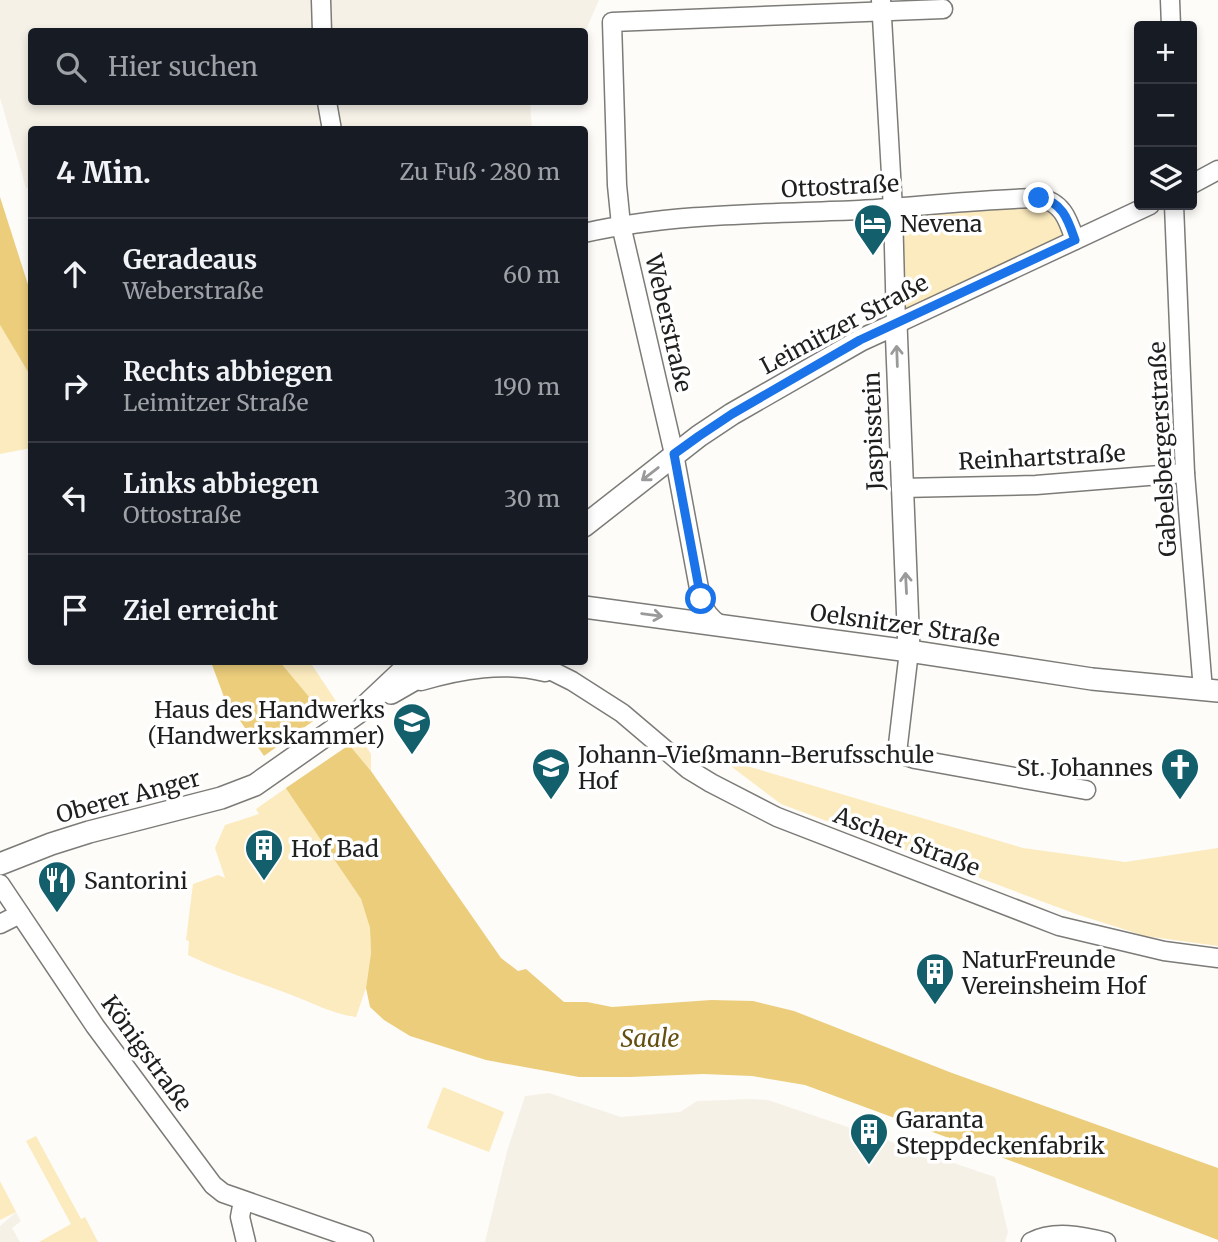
<!DOCTYPE html>
<html lang="de">
<head>
<meta charset="utf-8">
<style>
	body { margin:0; font-family:Merriweather,serif; background:#242831; color:#f1f3f6 }
	.controls { position:absolute; right:21px; top:21px; display:grid; overflow:hidden; border-radius:7px; box-shadow:0 4px 10px #0003 }
	.controls button { width:63px; height:63px; display:grid; place-items:center; padding:0; border:0; border-bottom:2px solid #363941; background:#171b24; color:#f1f3f6; font:35px sans-serif }
	.stop { position:absolute; width:21px; height:21px; margin:-16px; border:5px solid #1a73e8; border-radius:50%; background:#fff }
	.stop.end { background:#1a73e8; border-color:#fff; box-shadow:0 2px 7px #0008 }
	.list { margin:0; padding:0; list-style:none }
	h2 { display:flex; justify-content:space-between; align-items:center; height:91px; margin:0; padding:0 28px; font-size:30px }
	h2 small { font-size:23px; font-weight:400; color:#9ea1a6 }
	.list li { display:grid; grid-template-columns:46px 1fr auto; gap:21px; align-items:center; box-sizing:border-box; height:112px; padding:0 28px; border-top:2px solid #363941 }
	.list b { display:block; font-size:26px; white-space:nowrap }
	.list p { margin:0; font-size:23px; white-space:nowrap; color:#9ea1a6 }
	.list em { font-size:23px; font-style:normal; color:#9ea1a6 }
	.icon { flex:none; width:38px; height:38px; fill:none; stroke:currentColor; stroke-width:2; stroke-linecap:round; stroke-linejoin:round }
	.map { position:relative; flex:none; width:1218px; height:1242px; overflow:hidden }
	.search { position:absolute; background:#171b24; box-shadow:0 4px 10px #0003; left:28px; top:28px; width:560px; height:77px; display:flex; align-items:center; gap:18px; box-sizing:border-box; padding:0 24px; border-radius:7px; color:#9ea1a6; font-size:26px }
	.panel { position:absolute; background:#171b24; box-shadow:0 4px 10px #0003; left:28px; top:126px; width:560px; height:539px; border-radius:7px }
	.map>svg:first-child { display:block }
</style>
</head>
<body>
<div class="map">
<svg width="1218" height="1242" viewBox="0 0 1218 1242">
	<rect width="100%" height="100%" fill="#fdfcf9"/>
	<!-- built -->
	<g fill="#f5f1e7">
		<polygon points="0,0 599,0 585,32 32,32 32,102 530,102 532,129 32,130 31,188 26,188 0,98"/>
		<polygon points="549,1093 621,1117 680,1112 697,1101 752,1099 768,1100 995,1177 1008,1232 1005,1242 485,1242 507,1151 525,1096"/>
		<polygon points="16,1212 21,1221 12,1228 20,1242 0,1242 0,1226"/>
	</g>
	<!-- green -->
	<g fill="#fcebbe">
		<polygon points="1031,199 1052,208 1073,239 898,323 894,210"/>
		<polygon points="0,325 31,377 31,448 0,454"/>
		<polygon points="280,662 310,662 371,754 371,771"/>
		<polygon points="720,758 1023,848 1125,862 1218,848 1218,946 1145,936 1076,914 781,804"/>
		<path d="M286,788L361,899L370,928L371,953L366,988L356,1017C332,1014 311,1002 289,994C255,981 221,971 188,955L189,941L186,940L193,884L218,875L225,878L215,848L225,825L259,814L256,809Z"/>
		<polygon points="443,1087 504,1112 489,1152 427,1128"/>
		<polygon points="36,1136 81,1219 85,1217 98,1242 39,1242 71,1224 26,1141"/>
		<polygon points="0,1181 16,1212 0,1220"/>
	</g>
	<!-- water -->
	<g fill="#ebcd7b">
		<polygon points="0,197 31,294 31,377 0,325"/>
		<polygon points="211,662 280,662 371,771 501,958 518,971 526,969 564,1002 587,1002 612,1007 711,1000 753,1001 794,1011 952,1073 1218,1168 1218,1240 1022,1165 805,1085 752,1076 703,1074 630,1077 579,1077 486,1060 410,1036 384,1020 370,1007 366,988 371,953 370,928 361,899 224,697"/>
	</g>
	<!-- pier -->
	<polygon fill="#fdfcf9" points="326,712 352,743 283,790 261,758"/>
	<g fill="none" stroke-linecap="round" stroke-linejoin="round">
		<defs>
			<g id="minor">
				<polyline points="321,0 322,32"/>
				<polyline points="881,0 893,209 896,324 1150,205"/>
				<polyline points="1170,0 1171,26"/>
				<polyline points="327,102 332,130"/>
				<polyline points="1192,184 1218,170"/>
				<polyline points="1174,205 1185,473 1203,690"/>
				<path d="M584,233C674,213 767,214 859,210C919,207 979,199 1039,198C1063,202 1068,220 1075,240"/>
				<polyline points="901,488 1036,485 1185,473"/>
				<path d="M720,625C710,618 705,612 701,599L674,454L621,225L617,185L612,22L943,9"/>
				<polyline points="909,651 897,753 915,759 1086,790"/>
				<polyline points="534,662 572,681 622,713 688,769 711,783 777,817 1059,926 1164,951 1218,958"/>
				<path d="M421,681C462,669 504,662 545,672"/>
				<polyline points="0,884 95,1026 213,1185 223,1193 364,1242"/>
				<polyline points="0,924 20,914"/>
				<polyline points="243,1201 240,1217 246,1242"/>
				<path d="M1031,1242C1054,1230 1082,1236 1106,1242"/>
			</g>
			<g id="major">
				<polyline points="584,526 699,436 732,414 861,340 896,324 909,651"/>
				<polyline points="584,607 909,651 1092,679 1218,691"/>
				<polyline points="391,693 445,662"/>
				<polyline points="0,864 51,844 89,832 221,798 255,785 359,712 412,662"/>
			</g>
		</defs>
		<!-- minor casing -->
		<use href="#minor" stroke="#7c7b78" stroke-width="21"/>
		<!-- major casing -->
		<use href="#major" stroke="#7c7b78" stroke-width="24"/>
		<!-- minor -->
		<use href="#minor" stroke="#fff" stroke-width="18"/>
		<!-- major -->
		<use href="#major" stroke="#fff" stroke-width="21"/>
	</g>
	<!-- one-way arrows -->
	<defs><path id="oneway-shaft" d="M-6 0H5M1.5-3L5.5 0L1.5 3" fill="none" stroke-width="1.6" stroke-linecap="round" stroke-linejoin="round" transform="scale(1.75)"/></defs>
	<g stroke="#9a9a9a">
		<use href="#oneway-shaft" transform="translate(897 356) rotate(-92)"/>
		<use href="#oneway-shaft" transform="translate(650 474) rotate(142)"/>
		<use href="#oneway-shaft" transform="translate(906 583) rotate(-93)"/>
		<use href="#oneway-shaft" transform="translate(652 615) rotate(8)"/>
	</g>
	<g fill="none" stroke-linecap="round" stroke-linejoin="round">
		<!-- route -->
		<path stroke="#1a73e8" stroke-width="9" d="M701,599L674,454L699,436L732,414L860,340L1075,240C1068,220 1063,202 1039,198"/>
	</g>
	<!-- icons -->
	<defs>
		<symbol id="hotel-pin" viewBox="-11 -11 22 30"><path d="M0 17L-7.5 6A9.5 9.5 0 1 1 7.5 6Z" fill="#13606c" stroke="#fff"/><path d="M-6-4.5h1.5V1H6V5H4.5V3h-9V5H-6ZM-4 0a1.8 1.8 0 1 1 3.6 0ZM.5 0V-2.5h3Q6-2.5 6 0Z" fill="#fff"/></symbol>
		<symbol id="university-pin" viewBox="-11 -11 22 30"><path d="M0 17L-7.5 6A9.5 9.5 0 1 1 7.5 6Z" fill="#13606c" stroke="#fff"/><path d="M0-5L7-2L0 1L-7-2ZM-4 1L0 2.5L4 1V4Q0 6-4 4Z" fill="#fff"/></symbol>
		<symbol id="church-pin" viewBox="-11 -11 22 30"><path d="M0 17L-7.5 6A9.5 9.5 0 1 1 7.5 6Z" fill="#13606c" stroke="#fff"/><path d="M-1.2-6h2.4v3.5h3.3v2.4h-3.3V6h-2.4V-.1h-3.3v-2.4h3.3Z" fill="#fff"/></symbol>
		<symbol id="building-pin" viewBox="-11 -11 22 30"><path d="M0 17L-7.5 6A9.5 9.5 0 1 1 7.5 6Z" fill="#13606c" stroke="#fff"/><path d="M-4-6H4V6H1V3H-1V6H-4ZM-2.5-4.3h1.7v1.8h-1.7ZM.8-4.3h1.7v1.8H.8ZM-2.5-1h1.7V.8h-1.7ZM.8-1h1.7V.8H.8Z" fill="#fff"/></symbol>
		<symbol id="restaurant-pin" viewBox="-11 -11 22 30"><path d="M0 17L-7.5 6A9.5 9.5 0 1 1 7.5 6Z" fill="#13606c" stroke="#fff"/><path d="M-5-6h1v4h1v-4h1v4h1v-4h1v5L-1.5 .5V6h-2V.5L-5-1ZM5-6V6H3V1.5H1.5Q1.5-4 5-6Z" fill="#fff"/></symbol>
	</defs>
	<g fill-rule="evenodd">
		<use href="#hotel-pin" x="851" y="201" width="44" height="60"/>
		<use href="#university-pin" x="390" y="700" width="44" height="60"/>
		<use href="#university-pin" x="529" y="745" width="44" height="60"/>
		<use href="#church-pin" x="1158" y="745" width="44" height="60"/>
		<use href="#building-pin" x="242" y="826" width="44" height="60"/>
		<use href="#restaurant-pin" x="35" y="858" width="44" height="60"/>
		<use href="#building-pin" x="913" y="950" width="44" height="60"/>
		<use href="#building-pin" x="847" y="1110" width="44" height="60"/>
	</g>
	<g text-anchor="middle" dominant-baseline="central" stroke-width="7" stroke-linejoin="round" paint-order="stroke">
		<!-- street labels -->
		<g font-size="23" fill="#1f1f1e" stroke="#fff">
			<text transform="translate(840 186) rotate(-3)">Ottostraße</text>
			<text transform="translate(669 323) rotate(77)">Weberstraße</text>
			<text transform="translate(844 324) rotate(-28)">Leimitzer Straße</text>
			<text transform="translate(873 431) rotate(-92)">Jaspisstein</text>
			<text transform="translate(1162 449) rotate(-93)">Gabelsbergerstraße</text>
			<text transform="translate(1042 457) rotate(-3)">Reinhartstraße</text>
			<text transform="translate(905 625) rotate(8)">Oelsnitzer Straße</text>
			<text transform="translate(128 796) rotate(-15)">Oberer Anger</text>
			<text transform="translate(907 841) rotate(21)">Ascher Straße</text>
			<text transform="translate(147 1053) rotate(54)">Königstraße</text>
		</g>
		<!-- poi labels -->
		<g font-size="23" fill="#1f1f1e" stroke="#fff" text-anchor="start">
			<text x="900" y="223">Nevena</text>
			<text x="385" y="709" text-anchor="end">Haus des Handwerks<tspan x="385" dy="26">(Handwerkskammer)</tspan></text>
			<text x="578" y="754">Johann-Vießmann-Berufsschule<tspan x="578" dy="26">Hof</tspan></text>
			<text x="1153" y="767" text-anchor="end">St. Johannes</text>
			<text x="291" y="848">Hof Bad</text>
			<text x="84" y="880">Santorini</text>
			<text x="962" y="959">NaturFreunde<tspan x="962" dy="26">Vereinsheim Hof</tspan></text>
			<text x="896" y="1119">Garanta<tspan x="896" dy="26">Steppdeckenfabrik</tspan></text>
		</g>
		<!-- water labels -->
		<g font-size="24" font-style="italic" fill="#644f10" stroke="#fff">
			<text x="650" y="1038">Saale</text>
		</g>
	</g>
</svg>
<div class="controls">
<button>+</button>
<button>−</button>
<button><svg class="icon" aria-label="layers" viewBox="0 0 24 24"><path d="M12 4l9 5-9 5-9-5zM3 14l9 5 9-5"/></svg></button>
</div>
<div class="stop" style="left:701px;top:599px"></div>
<div class="stop end" style="left:1039px;top:198px"></div>
<div class="search"><svg class="icon" aria-label="search" viewBox="0 0 24 24"><circle cx="10" cy="10" r="6"/><path d="M15 15l6 6"/></svg>Hier suchen</div>
<section class="panel">
<h2>4 Min.<small>Zu Fuß · 280 m</small></h2>
<ul class="list">
<li><svg class="icon" aria-label="ahead" viewBox="0 0 24 24"><path d="M12 20V5M6 11l6-6 6 6"/></svg><div><b>Geradeaus</b><p>Weberstraße</p></div><em>60 m</em></li>
<li><svg class="icon" aria-label="right" viewBox="0 0 24 24"><path d="M7 20v-9h11M14 6l5 5-5 5"/></svg><div><b>Rechts abbiegen</b><p>Leimitzer Straße</p></div><em>190 m</em></li>
<li><svg class="icon" aria-label="left" viewBox="0 0 24 24"><path d="M17 20v-9H6M10 6l-5 5 5 5"/></svg><div><b>Links abbiegen</b><p>Ottostraße</p></div><em>30 m</em></li>
<li><svg class="icon" aria-label="arrive" viewBox="0 0 24 24"><path d="M6 21V4h12l-3 4 3 4H6"/></svg><div><b>Ziel erreicht</b></div></li>
</ul>
</section>
</div>
</body>
</html>
